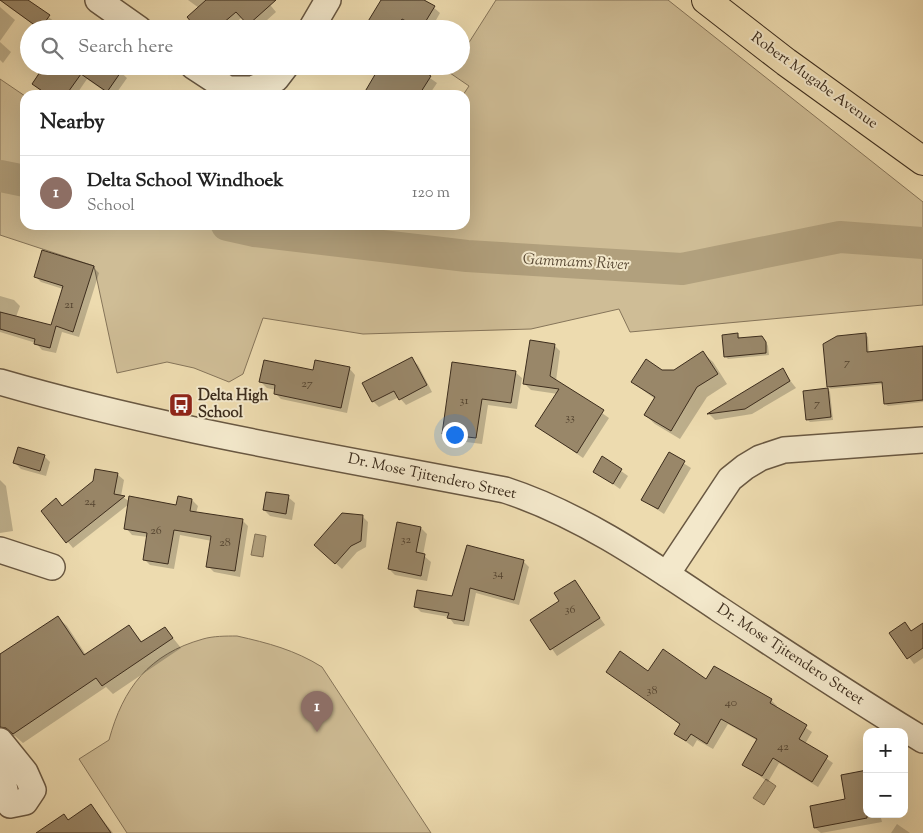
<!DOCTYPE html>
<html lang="en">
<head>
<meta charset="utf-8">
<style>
	body { margin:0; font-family:"Sorts Mill Goudy",serif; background:#f6f6f6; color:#222 }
	.controls { position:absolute; right:15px; bottom:15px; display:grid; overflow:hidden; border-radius:10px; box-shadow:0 5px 20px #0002 }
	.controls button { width:45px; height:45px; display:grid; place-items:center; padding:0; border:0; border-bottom:1px solid #e0e0e0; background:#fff; color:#222; font:25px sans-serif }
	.you { position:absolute; left:454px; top:434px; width:18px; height:18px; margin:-12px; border:4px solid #fff; border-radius:50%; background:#1a73e8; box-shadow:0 0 0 8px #1a73e833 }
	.badge { display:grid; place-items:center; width:32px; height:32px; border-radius:50%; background:#2563eb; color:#fff; font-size:16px; font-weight:700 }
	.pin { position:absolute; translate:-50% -41px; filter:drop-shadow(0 1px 2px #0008) }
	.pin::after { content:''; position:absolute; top:26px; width:18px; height:15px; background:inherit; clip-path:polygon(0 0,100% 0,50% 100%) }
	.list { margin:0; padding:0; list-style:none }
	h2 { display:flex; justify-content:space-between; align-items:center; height:65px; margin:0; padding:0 20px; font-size:21px }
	h2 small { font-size:16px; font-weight:400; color:#767676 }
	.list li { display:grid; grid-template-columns:32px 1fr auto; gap:15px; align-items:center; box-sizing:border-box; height:75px; padding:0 20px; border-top:1px solid #e0e0e0 }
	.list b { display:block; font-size:19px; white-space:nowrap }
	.list p { margin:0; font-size:16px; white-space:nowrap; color:#767676 }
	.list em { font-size:16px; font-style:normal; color:#767676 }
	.icon { flex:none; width:28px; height:28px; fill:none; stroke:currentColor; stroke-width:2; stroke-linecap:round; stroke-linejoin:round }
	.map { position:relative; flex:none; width:923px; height:833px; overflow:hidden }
	.search { position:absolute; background:#fff; box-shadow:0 5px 20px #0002; left:20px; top:20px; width:450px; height:55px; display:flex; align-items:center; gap:12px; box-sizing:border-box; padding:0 18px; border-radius:28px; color:#767676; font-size:19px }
	.panel { position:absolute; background:#fff; box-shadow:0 5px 20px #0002; left:20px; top:90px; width:450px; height:140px; border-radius:15px }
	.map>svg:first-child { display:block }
</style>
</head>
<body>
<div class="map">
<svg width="923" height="833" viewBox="0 0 923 833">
	<rect width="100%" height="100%" fill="#eddbaf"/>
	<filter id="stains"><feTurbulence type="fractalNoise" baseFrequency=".004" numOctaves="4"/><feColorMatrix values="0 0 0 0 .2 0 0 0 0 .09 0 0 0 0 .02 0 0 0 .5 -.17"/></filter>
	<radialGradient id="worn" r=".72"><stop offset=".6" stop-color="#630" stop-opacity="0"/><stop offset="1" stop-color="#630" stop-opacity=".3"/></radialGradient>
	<!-- green -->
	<g fill="#cfbd96" stroke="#86755a">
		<polygon points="496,0 668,0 923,202 923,305 630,332 619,309 531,329 363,334 263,318 243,374 229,382 194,368 167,362 117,373 94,266 0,235 0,79 25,96 25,225 465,225 465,95 463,95 469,86 450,73 455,66 461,66 461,55"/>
		<path d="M237,636C268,643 295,650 322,667L431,833H127L79,759L109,740C123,688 149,654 203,639C213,636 226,636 237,636Z"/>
	</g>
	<!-- water -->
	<g fill="#b1a07d" stroke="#837257">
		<polygon points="255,534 266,536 263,557 251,555"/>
		<polygon points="766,779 776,786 764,805 753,798"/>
	</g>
	<!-- shadow -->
	<g fill="#0003">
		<polygon points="6,0 25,0 55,22 50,29 40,29 10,8 4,2"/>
		<polygon points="188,0 266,0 276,12 257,29 253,29 242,17 229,29 199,29 199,8"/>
		<polygon points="383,0 425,0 440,13 431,29 417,29 408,24 405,29 375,29 369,23"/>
		<polygon points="0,7 15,20 0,41"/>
		<polygon points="0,42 11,52 3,63 0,60"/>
		<polygon points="69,66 114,66 127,78 115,95 110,95 87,79 76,95 47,95 33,84"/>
		<polygon points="373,66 413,66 437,83 429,95 364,95 379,71"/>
		<polygon points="93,267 99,273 79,337 62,332 56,353 42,350 36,343 0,332 0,296 14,300 20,306 16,317 52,326 63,289 41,282 35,276"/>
		<polygon points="865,334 868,337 869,353 923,347 923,402 888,406 885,404 883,384 828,389 830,392 833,420 810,422 807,419 805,392 831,389 828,386"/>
		<polygon points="738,335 741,339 765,340 768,346 769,355 728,359 725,356"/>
		<polygon points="554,345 560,351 556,381 609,418 583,458 537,426 558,394 531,390 524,383"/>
		<polygon points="703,353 713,362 727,384 707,397 680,439 655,424 645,415 655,399 632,382 662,371 675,371"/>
		<polygon points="412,359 418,365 432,392 406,405 399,397 379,407 373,401"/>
		<polygon points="453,364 515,372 522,378 517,409 488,405 482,444 450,440 443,433"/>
		<polygon points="349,368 355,375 347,413 281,399 275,393 276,390 267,388 261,382 314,372"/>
		<polygon points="782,370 796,388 752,414 715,420 709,414"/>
		<polygon points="669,454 691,468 664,514 643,500"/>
		<polygon points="44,456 50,462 46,476 21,469 15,463"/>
		<polygon points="603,458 628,476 620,489 594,471"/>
		<polygon points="117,474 124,480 121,496 129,501 177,506 192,500 198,506 196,513 242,520 248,526 240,577 214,572 208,566 212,541 180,535 174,569 150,565 144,559 148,537 132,535 126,528 129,504 73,548 42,511 63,507"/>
		<polygon points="0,480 6,486 13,531 0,533"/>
		<polygon points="288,497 295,503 292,520 270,516 264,510"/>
		<polygon points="362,516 368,522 366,547 357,552 342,569 322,551"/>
		<polygon points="421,528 427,534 423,555 431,562 427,581 395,575 389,569"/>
		<polygon points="468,547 524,562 529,567 519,605 476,593 469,626 454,624 449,617 421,612 415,606 453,597"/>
		<polygon points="575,582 605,625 557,656 532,620 561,601"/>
		<polygon points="57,617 67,626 86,655 129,626 143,643 165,628 181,648 113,694 106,687 23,743 15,736 6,737 0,731 0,655"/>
		<polygon points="905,624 912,632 923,625 923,658 914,664 891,633"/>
		<polygon points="607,672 648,672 706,681 771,700 777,706 776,708 812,732 805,744 833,763 818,787 779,763 768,782 744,764 758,741 728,724 713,749 697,740 693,747 676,734 681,725"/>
		<polygon points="846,800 867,814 880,814 882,822 821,833 815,828"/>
		<polygon points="91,805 113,833 39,833 68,821"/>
		<polygon points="897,824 910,833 891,833"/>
	</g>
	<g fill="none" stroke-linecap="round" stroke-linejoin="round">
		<!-- river -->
		<g stroke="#b1a07d" stroke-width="32">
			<polyline points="0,176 25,181"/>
			<polyline points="227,225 254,231 467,256 682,269 840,237 923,243"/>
		</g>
	</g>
	<!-- building -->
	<g fill="#998769" stroke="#3d2d1d">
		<polygon points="0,0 28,0 50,15 40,29"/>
		<polygon points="206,0 276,0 248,25 236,12 216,29 197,29 187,17"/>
		<polygon points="381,0 424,0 435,6 421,29 402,19 396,29 377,29 367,23"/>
		<polygon points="44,66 125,66 107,92 81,74 66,95 48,95 32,84"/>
		<polygon points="380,66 415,66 431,76 419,95 363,95"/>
		<polygon points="42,250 94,266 73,332 56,326 50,348 34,344 35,339 0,329 0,312 51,325 63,286 34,277"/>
		<polygon points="738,333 738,338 762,336 766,342 766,353 724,357 722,335"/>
		<polygon points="866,333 867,352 923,346 923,400 884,404 882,382 827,387 823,344 837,336"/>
		<polygon points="530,340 555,344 550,376 604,410 577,453 535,426 559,389 523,384"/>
		<polygon points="703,351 718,374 697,387 671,431 644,415 655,397 631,382 646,359 662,370 674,370"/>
		<polygon points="412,357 427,385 399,400 394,391 372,402 362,383"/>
		<polygon points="264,360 313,370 315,360 350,367 341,408 274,394 275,385 259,382"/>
		<polygon points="452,362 516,371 511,403 482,399 476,438 442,434"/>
		<polygon points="783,368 790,381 745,409 707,414"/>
		<polygon points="828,388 831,417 806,420 803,391"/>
		<polygon points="18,447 45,455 40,471 13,463"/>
		<polygon points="669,452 685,461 658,509 641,500"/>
		<polygon points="602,456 622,469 613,484 593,472"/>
		<polygon points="95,469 118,473 114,494 125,496 66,543 41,511 56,498 62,506 93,481"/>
		<polygon points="266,492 289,495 286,514 263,510"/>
		<polygon points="129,496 176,505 178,496 192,499 190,511 243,519 235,571 206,567 211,536 174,530 168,564 143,560 147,533 124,529"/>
		<polygon points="342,513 363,515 361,541 351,546 335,564 314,545"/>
		<polygon points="397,522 421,527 416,552 425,554 421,576 388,569"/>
		<polygon points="467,545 524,560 514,600 470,588 464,621 447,618 449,613 414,607 417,590 452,596"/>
		<polygon points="575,580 600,618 550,650 530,620 559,601 554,593"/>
		<polygon points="58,616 84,655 129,625 141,642 165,627 173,638 102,686 96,678 13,734 6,728 0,727 0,654"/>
		<polygon points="905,622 911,631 923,623 923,648 907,659 889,633"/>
		<polygon points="663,649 706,679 714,666 772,699 770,703 807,725 799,739 828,756 812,782 773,758 762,776 742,765 757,739 721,719 707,744 691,734 686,741 674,734 680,724 606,672 620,651 648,671"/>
		<polygon points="867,770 867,818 814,828 810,806 845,799 841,775"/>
		<polygon points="91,804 111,833 36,833 64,814 68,820"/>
	</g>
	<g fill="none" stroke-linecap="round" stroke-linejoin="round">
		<defs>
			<g id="minor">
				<polyline points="98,0 139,29"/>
				<polyline points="311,29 328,0"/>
				<polyline points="193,66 228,89 252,89 276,79 286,66"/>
				<path d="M0,382C165,430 336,457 505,490C582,515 652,564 719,609C787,654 854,698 923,740"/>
				<polyline points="0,550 52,567"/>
				<polyline points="667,574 730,479 745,467 760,458 784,450 923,440"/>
				<path d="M0,741L25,772L33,790L25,802L10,805C1,784 3,777 9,755"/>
			</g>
			<polyline id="major" points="706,0 786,62 923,161"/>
		</defs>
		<!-- minor casing -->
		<use href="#minor" stroke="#695842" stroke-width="28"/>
		<!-- major casing -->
		<use href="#major" stroke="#3d2d1d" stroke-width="30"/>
		<!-- minor -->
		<use href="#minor" stroke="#f3e8cb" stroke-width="25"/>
		<!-- major -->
		<use href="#major" stroke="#eddbaf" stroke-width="28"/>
	</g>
	<!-- icons -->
	<defs>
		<symbol id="bus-square" viewBox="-11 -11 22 22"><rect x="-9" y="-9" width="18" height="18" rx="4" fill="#8f2418" stroke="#f3e8cb"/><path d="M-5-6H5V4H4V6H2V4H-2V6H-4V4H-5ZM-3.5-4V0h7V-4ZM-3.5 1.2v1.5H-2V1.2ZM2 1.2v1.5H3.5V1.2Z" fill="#fff"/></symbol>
	</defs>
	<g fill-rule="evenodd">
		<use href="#bus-square" x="167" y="391" width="28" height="28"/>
	</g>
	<g text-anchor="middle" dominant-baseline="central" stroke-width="4" stroke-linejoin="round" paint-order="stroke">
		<!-- number labels -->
		<g font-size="12" fill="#544430">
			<text x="69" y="305">21</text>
			<text x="847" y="363">7</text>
			<text x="307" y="384">27</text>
			<text x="464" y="401">31</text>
			<text x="817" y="404">7</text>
			<text x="570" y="418">33</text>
			<text x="90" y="502">24</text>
			<text x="156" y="531">26</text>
			<text x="406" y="540">32</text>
			<text x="225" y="543">28</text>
			<text x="498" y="574">34</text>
			<text x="570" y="610">36</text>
			<text x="652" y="691">38</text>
			<text x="731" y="703">40</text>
			<text x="783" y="747">42</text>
		</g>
		<!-- street labels -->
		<g font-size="15" fill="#3d2d1d" stroke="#f3e8cb">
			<text transform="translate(814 81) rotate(36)">Robert Mugabe Avenue</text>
			<text transform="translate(432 477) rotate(12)">Dr. Mose Tjitendero Street</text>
			<text transform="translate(790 655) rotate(33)">Dr. Mose Tjitendero Street</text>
		</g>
		<!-- poi labels -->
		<g font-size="15" font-weight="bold" fill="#3d2d1d" stroke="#f3e8cb" text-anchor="start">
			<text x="198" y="396">Delta High<tspan x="198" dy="17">School</tspan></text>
		</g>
		<!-- water labels -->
		<g font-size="16" font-style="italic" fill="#5a4a35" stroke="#f3e8cb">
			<text transform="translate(576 263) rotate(3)">Gammams River</text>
		</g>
	</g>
	<rect width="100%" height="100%" filter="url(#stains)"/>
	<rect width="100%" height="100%" fill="url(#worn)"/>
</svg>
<div class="controls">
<button>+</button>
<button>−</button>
</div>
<div class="you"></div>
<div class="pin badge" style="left:317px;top:732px;background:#8d6e63">1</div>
<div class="search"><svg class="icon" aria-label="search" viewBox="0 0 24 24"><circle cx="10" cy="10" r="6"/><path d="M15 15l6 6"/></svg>Search here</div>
<section class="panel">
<h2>Nearby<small></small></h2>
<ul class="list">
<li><span class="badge" style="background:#8d6e63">1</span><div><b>Delta School Windhoek</b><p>School</p></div><em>120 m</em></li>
</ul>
</section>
</div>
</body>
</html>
